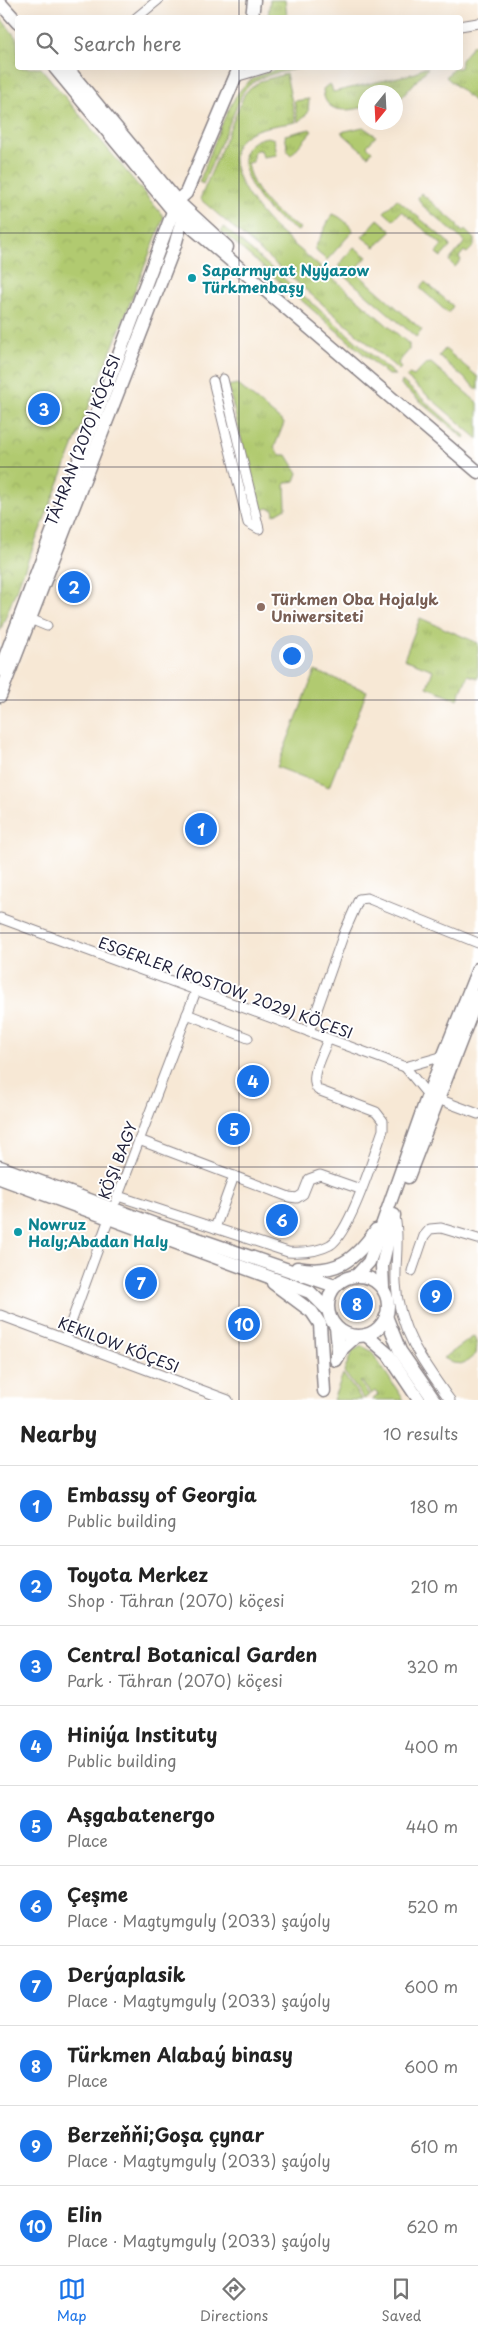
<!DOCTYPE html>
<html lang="en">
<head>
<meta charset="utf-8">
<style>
	body { margin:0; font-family:"Playpen Sans",sans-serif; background:#f6f6f6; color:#222 }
	.compass { position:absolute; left:358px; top:85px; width:45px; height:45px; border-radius:50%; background:#fff; box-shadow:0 5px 20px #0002; rotate:198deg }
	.you { position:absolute; left:291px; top:655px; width:18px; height:18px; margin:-12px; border:4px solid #fff; border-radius:50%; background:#1a73e8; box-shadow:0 0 0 8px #1a73e833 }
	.badge { display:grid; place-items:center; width:32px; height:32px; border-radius:50%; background:#1a73e8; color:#fff; font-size:16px; font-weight:700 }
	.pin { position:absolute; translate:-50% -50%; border:2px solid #fff; box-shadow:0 1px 5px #0006 }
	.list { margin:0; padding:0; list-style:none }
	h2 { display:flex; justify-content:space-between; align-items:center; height:65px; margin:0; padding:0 20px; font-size:21px }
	h2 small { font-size:16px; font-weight:400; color:#767676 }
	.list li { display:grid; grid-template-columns:32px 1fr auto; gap:15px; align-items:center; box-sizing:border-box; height:80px; padding:0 20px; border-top:1px solid #e0e0e0 }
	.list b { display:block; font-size:19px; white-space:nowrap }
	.list p { margin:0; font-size:16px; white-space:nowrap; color:#767676 }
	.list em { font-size:16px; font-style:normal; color:#767676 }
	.icon { flex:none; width:28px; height:28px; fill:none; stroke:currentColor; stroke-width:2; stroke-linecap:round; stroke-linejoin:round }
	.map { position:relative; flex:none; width:478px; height:1400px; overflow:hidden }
	.search { position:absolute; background:#fff; box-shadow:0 5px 20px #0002; left:15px; right:15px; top:15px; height:55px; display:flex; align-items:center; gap:12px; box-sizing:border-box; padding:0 18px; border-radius:5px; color:#767676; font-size:19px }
	.sheet { height:865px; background:#fff }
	nav { display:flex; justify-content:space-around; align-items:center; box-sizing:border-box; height:70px; border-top:1px solid #e0e0e0; background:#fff; font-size:14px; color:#767676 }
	nav a { display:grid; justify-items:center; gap:2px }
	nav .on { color:#1a73e8 }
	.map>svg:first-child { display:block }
</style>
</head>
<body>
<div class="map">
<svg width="478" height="1400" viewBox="0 0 478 1400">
	<defs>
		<pattern id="grass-tufts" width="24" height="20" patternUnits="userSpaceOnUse" patternTransform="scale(1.25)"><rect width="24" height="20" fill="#b1ca70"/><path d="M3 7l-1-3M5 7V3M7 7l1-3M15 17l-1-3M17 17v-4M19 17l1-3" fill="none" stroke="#98ad62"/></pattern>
		<pattern id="park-crowns" width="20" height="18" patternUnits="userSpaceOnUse" patternTransform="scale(1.25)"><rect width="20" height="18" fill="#b1ca70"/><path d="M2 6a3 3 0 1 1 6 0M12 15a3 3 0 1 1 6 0" fill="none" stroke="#98ad62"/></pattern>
	</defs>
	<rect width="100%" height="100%" fill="#fff"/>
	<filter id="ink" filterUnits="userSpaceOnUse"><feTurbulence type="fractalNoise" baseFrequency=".02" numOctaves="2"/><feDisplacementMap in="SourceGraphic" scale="10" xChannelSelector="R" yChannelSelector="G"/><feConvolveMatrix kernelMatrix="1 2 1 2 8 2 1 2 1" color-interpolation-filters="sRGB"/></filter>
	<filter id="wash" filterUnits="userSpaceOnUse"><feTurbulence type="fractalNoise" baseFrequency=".0096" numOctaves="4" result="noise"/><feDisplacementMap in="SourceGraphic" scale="20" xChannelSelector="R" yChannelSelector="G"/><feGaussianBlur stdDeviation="1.12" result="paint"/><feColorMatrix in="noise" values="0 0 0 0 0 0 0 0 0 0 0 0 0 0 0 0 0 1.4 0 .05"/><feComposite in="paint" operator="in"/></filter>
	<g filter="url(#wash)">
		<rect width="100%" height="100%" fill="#f7e8d5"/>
		<!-- grass -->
		<g fill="url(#grass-tufts)" stroke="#6a7656">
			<polygon points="270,0 285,0 287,17 268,17"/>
			<polygon points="478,44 478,105 446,77 454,68 460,68 461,60 473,45"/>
			<path d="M285,68H301C279,73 257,74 243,92L203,184L199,182C210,157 227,100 246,84C257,74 271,71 285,68Z"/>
			<path d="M421,68H428L400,99L396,100V92H366L365,107C348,111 324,115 323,89L329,84L331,85L333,92L416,73Z"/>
			<path d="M286,74L296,122C281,125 261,126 248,134C211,156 257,210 275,228L409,344V350L398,363L401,368L399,370L200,199L245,93L260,81Z"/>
			<polygon points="309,99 308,113 298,122 294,101"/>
			<polygon points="363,127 376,136 367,146 372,151 368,156 341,132"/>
			<polygon points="310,129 312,131 291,155 288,152 285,135"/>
			<path d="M268,137L274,139L277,155L263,157L261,150H256L253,154V162L247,163C252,192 274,215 300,228L298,231C286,224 274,216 265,206C247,185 227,143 268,137Z"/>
			<polygon points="421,193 458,225 457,227 463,232 465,230 474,239 474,246 467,253 464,251 459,257 461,260 455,267 449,261 465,242 422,205 418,198"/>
			<polygon points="397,199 449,243 450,247 441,257 436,253 442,245 402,211 393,220 384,212"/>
			<path d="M332,214C339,215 350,225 353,231L327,260L317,252L315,248Z"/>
			<polygon points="378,219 392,231 375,247 362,237"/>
			<polygon points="224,227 395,375 388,375 221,231"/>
			<polygon points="354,247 367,257 358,267 360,269 357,273 422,330 416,337 339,271 339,265"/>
			<polygon points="425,282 453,306 448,313 420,288"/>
			<polygon points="445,349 478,377 478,390 439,356"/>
			<polygon points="431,363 478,403 478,439 406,377 409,374 414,376 425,364"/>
			<polygon points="402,381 465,436 464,438 401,385"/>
			<polygon points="237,384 284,423 274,448 281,455 287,455 298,473 295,481 285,483 286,508 274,515 273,509 267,508 260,513 228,386"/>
			<polygon points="420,618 478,643 478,678 468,675 458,699 427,687 433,670 404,659"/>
			<polygon points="474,1336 477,1345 476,1354 464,1364 453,1363 444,1358"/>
			<polygon points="362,1346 371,1351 404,1400 372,1400 378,1395 375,1391 371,1394 361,1381 360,1382 369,1395 364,1399 344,1372 352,1351"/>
			<polygon points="343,1374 362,1400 333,1400"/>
		</g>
		<!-- park -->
		<polygon fill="url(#park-crowns)" stroke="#6a7656" points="0,17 17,39 18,68 41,68 164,217 0,631"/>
		<!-- garden -->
		<polygon fill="#b1ca70" stroke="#6a7656" points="315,671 367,691 329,787 277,767"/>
	</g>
	<g filter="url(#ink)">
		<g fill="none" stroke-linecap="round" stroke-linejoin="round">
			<defs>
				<g id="street">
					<polyline points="136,18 158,0"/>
					<polyline points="460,26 478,23"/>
					<polyline points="235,77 266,68"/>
					<polyline points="213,381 248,523 259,529 223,379"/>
					<polyline points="30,619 47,626"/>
					<polyline points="0,918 405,1067 444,1056"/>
					<polyline points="187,1014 248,1038"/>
					<polyline points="309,1032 344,933 359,899 367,898 478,943"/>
					<polyline points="405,1067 428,1095"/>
					<polyline points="438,1099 478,1114"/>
					<polyline points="139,1140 289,1197 297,1198 303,1194 309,1179 320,1175 360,1189"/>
					<path d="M118,1196L288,1252C302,1253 317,1252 330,1245C350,1233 374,1155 383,1130V1121L376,1112L318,1090C308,1077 323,1054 328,1039"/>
					<polyline points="116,1201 196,991"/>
					<path d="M395,1217C400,1238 395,1261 396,1283C398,1329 424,1364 450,1400"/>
					<polyline points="215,1228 234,1176"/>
					<polyline points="412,1271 424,1236 430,1229 441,1228 478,1239"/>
					<polyline points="0,1315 228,1400"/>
					<polyline points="65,1339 111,1213"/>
				</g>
				<g id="secondary">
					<polyline points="0,3 18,23"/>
					<polyline points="252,18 254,0"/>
					<polyline points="55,68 174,212 478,472"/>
					<polyline points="67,68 177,201 227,247"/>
					<polyline points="0,670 177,201 186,193 239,68"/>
					<polyline points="0,696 175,245 184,213"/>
					<polyline points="0,1167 154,1224 335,1286"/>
					<polyline points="408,1177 478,996"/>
					<polyline points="0,1178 310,1292 328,1310"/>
					<path d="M297,1268C336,1275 355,1260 376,1230"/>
					<circle cx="358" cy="1306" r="30"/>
					<polyline points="356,1276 369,1262 373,1251 428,1095 478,969"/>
					<polyline points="273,1283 312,1312 320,1324 324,1391"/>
					<polyline points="383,1288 382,1266 394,1215"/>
					<polyline points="386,1316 400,1351 434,1400"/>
					<polyline points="336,1327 338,1347 336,1360 343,1348 356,1336"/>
					<polyline points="366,1335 388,1354 419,1400"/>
				</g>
			</defs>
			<!-- street casing -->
			<use href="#street" stroke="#8c8588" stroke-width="11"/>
			<!-- secondary casing -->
			<use href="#secondary" stroke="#8c8588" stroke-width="15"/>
			<!-- street -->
			<use href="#street" stroke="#fff" stroke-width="9"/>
			<!-- secondary -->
			<use href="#secondary" stroke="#fff" stroke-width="12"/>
		</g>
	</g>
	<!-- grid -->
	<path fill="none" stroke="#22223b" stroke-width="1" stroke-opacity="0.55" d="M239,0V18M239,68V1400M0,233H478M0,467H478M0,700H478M0,933H478M0,1167H478"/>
	<!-- markers -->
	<g fill="#0f9aa8" stroke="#fff" stroke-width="2">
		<circle cx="192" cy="278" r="5"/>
		<circle cx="18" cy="1232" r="5"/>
	</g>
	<circle fill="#8d6e63" stroke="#fff" stroke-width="2" cx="261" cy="607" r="5"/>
	<g text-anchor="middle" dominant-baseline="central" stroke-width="4" stroke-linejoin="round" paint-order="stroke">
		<!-- culture labels -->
		<g font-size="15" font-weight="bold" fill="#0d838f" stroke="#fff" text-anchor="start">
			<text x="202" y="269">Saparmyrat Nyýazow<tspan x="202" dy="17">Türkmenbaşy</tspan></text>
			<text x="28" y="1223">Nowruz<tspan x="28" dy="17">Haly;Abadan Haly</tspan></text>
		</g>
		<!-- street labels -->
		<g font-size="15" fill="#22223b" stroke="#fff">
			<text transform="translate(82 440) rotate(-69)">TÄHRAN (2070) KÖÇESI</text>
			<text transform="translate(226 987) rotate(20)">ESGERLER (ROSTOW, 2029) KÖÇESI</text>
			<text transform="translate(117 1160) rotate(-69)">KÖŞI BAGY</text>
			<text transform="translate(119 1344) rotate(21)">KEKILOW KÖÇESI</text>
		</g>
		<!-- education labels -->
		<g font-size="15" font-weight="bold" fill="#785e54" stroke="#fff" text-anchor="start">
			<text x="271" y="598">Türkmen Oba Hojalyk<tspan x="271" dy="17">Uniwersiteti</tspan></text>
		</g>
	</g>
</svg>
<svg class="compass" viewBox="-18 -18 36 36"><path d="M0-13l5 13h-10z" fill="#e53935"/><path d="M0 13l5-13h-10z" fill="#767676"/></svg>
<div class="you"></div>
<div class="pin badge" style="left:201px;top:829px">1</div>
<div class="pin badge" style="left:74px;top:587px">2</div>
<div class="pin badge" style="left:44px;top:409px">3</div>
<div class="pin badge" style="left:253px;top:1081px">4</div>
<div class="pin badge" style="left:234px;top:1129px">5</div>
<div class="pin badge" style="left:282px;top:1220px">6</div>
<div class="pin badge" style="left:141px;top:1283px">7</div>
<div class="pin badge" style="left:357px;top:1304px">8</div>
<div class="pin badge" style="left:436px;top:1296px">9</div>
<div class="pin badge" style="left:244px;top:1324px">10</div>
<div class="search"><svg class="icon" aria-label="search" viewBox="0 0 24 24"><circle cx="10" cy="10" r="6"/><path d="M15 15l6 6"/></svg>Search here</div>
</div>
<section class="sheet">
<h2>Nearby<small>10 results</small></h2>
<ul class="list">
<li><span class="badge">1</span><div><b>Embassy of Georgia</b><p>Public building</p></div><em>180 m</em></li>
<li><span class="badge">2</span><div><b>Toyota Merkez</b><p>Shop · Tähran (2070) köçesi</p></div><em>210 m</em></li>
<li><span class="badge">3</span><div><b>Central Botanical Garden</b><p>Park · Tähran (2070) köçesi</p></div><em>320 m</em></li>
<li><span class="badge">4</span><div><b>Hiniýa Instituty</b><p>Public building</p></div><em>400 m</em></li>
<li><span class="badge">5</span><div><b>Aşgabatenergo</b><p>Place</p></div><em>440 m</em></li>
<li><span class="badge">6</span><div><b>Çeşme</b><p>Place · Magtymguly (2033) şaýoly</p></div><em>520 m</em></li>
<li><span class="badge">7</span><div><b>Derýaplasik</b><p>Place · Magtymguly (2033) şaýoly</p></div><em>600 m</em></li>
<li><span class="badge">8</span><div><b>Türkmen Alabaý binasy</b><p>Place</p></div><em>600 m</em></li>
<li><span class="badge">9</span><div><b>Berzeňňi;Goşa çynar</b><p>Place · Magtymguly (2033) şaýoly</p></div><em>610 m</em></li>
<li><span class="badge">10</span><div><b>Elin</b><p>Place · Magtymguly (2033) şaýoly</p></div><em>620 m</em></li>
</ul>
</section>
<nav>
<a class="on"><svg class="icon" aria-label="map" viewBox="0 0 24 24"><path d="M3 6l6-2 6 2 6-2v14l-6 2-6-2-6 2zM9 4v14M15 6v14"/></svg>Map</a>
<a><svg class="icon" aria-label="directions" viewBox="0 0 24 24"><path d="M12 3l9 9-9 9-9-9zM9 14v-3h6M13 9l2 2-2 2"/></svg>Directions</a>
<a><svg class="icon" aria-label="saved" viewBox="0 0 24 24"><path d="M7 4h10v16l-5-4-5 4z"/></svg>Saved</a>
</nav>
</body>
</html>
